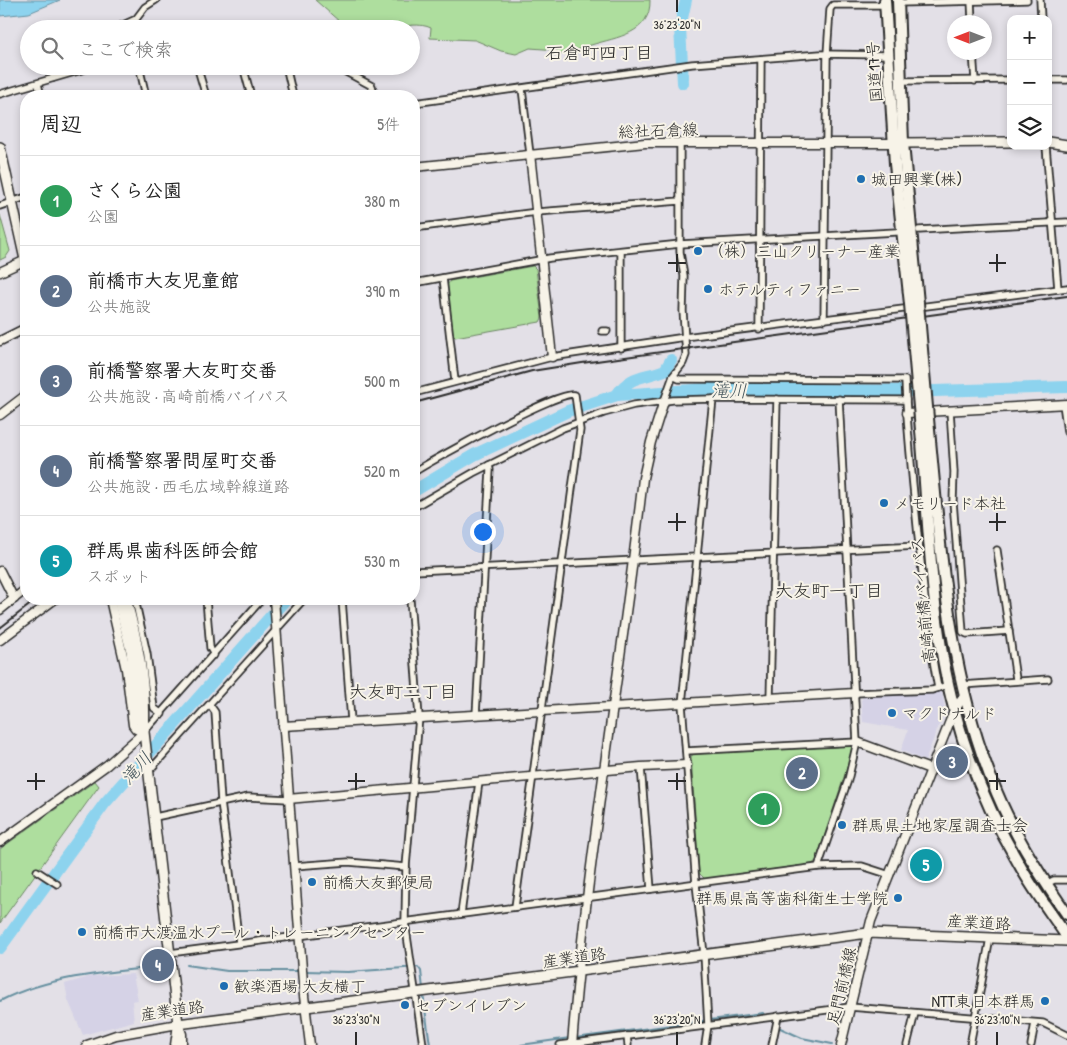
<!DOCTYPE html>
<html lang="ja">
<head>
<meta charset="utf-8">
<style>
	body { margin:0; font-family:"Patrick Hand","Klee One",sans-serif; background:#f2f2f2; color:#222 }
	.controls { position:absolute; right:15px; top:15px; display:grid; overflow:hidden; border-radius:10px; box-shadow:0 2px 8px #0003 }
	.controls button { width:45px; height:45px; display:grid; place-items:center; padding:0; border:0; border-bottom:1px solid #e0e0e0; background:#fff; color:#222; font:25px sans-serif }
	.compass { position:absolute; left:947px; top:15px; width:45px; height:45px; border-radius:50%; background:#fff; box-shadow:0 2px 8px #0003; rotate:270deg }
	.you { position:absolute; left:482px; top:531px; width:18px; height:18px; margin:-12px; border:4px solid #fff; border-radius:50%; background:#1a73e8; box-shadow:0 0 0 8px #1a73e833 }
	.badge { display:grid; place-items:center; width:32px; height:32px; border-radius:50%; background:#d93025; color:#fff; font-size:16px; font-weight:700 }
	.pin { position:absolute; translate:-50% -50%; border:2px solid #fff; box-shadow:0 1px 5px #0006 }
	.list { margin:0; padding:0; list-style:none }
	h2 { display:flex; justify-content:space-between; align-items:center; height:65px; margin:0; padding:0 20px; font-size:21px }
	h2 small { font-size:16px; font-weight:400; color:#767676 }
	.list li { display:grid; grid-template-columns:32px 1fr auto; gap:15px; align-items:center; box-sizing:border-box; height:90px; padding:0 20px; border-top:1px solid #e0e0e0 }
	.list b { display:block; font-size:19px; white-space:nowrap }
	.list p { margin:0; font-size:16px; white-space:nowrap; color:#767676 }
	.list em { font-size:16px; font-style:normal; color:#767676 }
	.icon { flex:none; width:28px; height:28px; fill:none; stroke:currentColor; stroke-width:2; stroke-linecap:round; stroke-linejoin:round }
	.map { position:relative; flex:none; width:1067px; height:1045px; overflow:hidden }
	.search { position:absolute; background:#fff; box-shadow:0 2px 8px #0003; left:20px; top:20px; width:400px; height:55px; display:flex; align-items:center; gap:12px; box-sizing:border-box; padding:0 18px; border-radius:28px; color:#767676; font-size:19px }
	.panel { position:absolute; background:#fff; box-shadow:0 2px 8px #0003; left:20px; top:90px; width:400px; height:515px; border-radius:20px }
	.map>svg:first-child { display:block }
</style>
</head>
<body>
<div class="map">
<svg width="1067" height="1045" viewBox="0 0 1067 1045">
	<rect width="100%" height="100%" fill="#e3e0e7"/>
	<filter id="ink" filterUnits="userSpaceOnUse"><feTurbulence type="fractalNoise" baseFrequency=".02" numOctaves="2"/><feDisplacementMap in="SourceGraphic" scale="10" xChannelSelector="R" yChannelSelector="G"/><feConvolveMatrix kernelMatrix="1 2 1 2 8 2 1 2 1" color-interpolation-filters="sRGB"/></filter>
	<g filter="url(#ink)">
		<!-- built -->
		<g fill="#d5d2e6">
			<polygon points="942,692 945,709 925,761 901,750 908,730 863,722 861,700 865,696"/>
			<polygon points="133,974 138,1000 132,1001 134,1021 83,1035 68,1000 65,984 92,976"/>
		</g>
		<!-- green -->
		<g fill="#aede9e" stroke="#6c8464">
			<path d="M315,0H650C651,34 617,37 591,45C580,48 570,53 558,55L557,50L530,48L516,54L501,51L475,40L430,38L431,28C421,23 405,25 395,29H348Z"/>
			<polygon points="0,215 10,251 6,257 0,260"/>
			<polygon points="533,266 536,269 542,318 540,322 455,337 453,335 447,285 450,281"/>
			<polygon points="851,746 853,748 851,756 816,861 812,864 705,879 699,873 691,756 696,753"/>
			<polygon points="95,781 99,786 0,923 0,849"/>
		</g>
		<!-- water -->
		<polygon fill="#8dd3ee" stroke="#6690a0" points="0,0 60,0 29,13 0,16"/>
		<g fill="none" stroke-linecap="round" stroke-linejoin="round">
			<!-- stream -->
			<g stroke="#6690a0" stroke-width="2">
				<polyline points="187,965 227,971 299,971"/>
				<polyline points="304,971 348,972 418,967 421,971 423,989"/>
				<polyline points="423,994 430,1045"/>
				<path d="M0,1001C47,977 106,972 158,967"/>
				<polyline points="778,1027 802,1038 832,1044"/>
				<polyline points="575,1038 763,1013 765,1016"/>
				<polyline points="521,1045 570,1038"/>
			</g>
			<!-- river -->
			<g stroke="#8dd3ee" stroke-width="12">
				<polyline points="683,83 680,27 686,0"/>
				<path d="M617,395C630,375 644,378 665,370L671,360"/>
				<polyline points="414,491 474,455 568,411 617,395 710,389 935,391 1067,387"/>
				<polyline points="0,948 105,803 286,599"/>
			</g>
			<defs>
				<g id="street">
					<polyline points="971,0 972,22"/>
					<polyline points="1040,0 1041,19"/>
					<polyline points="898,3 1027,0"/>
					<polyline points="114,29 136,19 145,7 156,0"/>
					<polyline points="973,52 975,81"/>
					<polyline points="139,66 146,96"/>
					<polyline points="197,66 206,96"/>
					<polyline points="243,66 251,96"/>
					<polyline points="286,66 293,96"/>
					<polyline points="335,66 372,86 375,96"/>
					<polyline points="53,78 55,66"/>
					<polyline points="1048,80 1067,80"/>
					<polyline points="900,81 1011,80"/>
					<polyline points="38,84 41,96"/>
					<polyline points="522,89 530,154"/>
					<polyline points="0,94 95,66"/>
					<polyline points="414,103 692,64 820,54 888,55"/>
					<polyline points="1046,146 1058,289"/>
					<polyline points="0,206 26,197"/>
					<polyline points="414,228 537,212 680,201"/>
					<polyline points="919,230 1067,222"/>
					<polyline points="443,278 455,381"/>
					<polyline points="414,283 550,258 680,244 896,232"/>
					<polyline points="824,320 827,54 830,9 833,5 885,5"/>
					<polyline points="759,329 761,59"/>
					<polyline points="602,331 607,331"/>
					<polyline points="621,348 621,251"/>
					<path d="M673,376L679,379L905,380C907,432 913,484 918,536C924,587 928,638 938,688"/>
					<polyline points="414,393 552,357 685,337 1067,288"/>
					<polyline points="664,401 673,376 683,363 686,355 683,311 684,276 680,252 680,142"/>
					<polyline points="1063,404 1067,432"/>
					<polyline points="950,410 954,472 953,501 963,632 967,634 1009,631"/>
					<path d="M414,472C432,460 565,387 575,395L580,430L515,907"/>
					<polyline points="414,507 473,473 563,428 604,413 634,405 673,400 713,399 906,400"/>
					<polyline points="997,550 1016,679"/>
					<polyline points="414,571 919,546"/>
					<polyline points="135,599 147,654 154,708 162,714"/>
					<polyline points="206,599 210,648 214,655"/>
					<polyline points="342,599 351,721"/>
					<polyline points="410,599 419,717 406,867 405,922 423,1045"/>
					<polyline points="962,685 1048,679"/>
					<polyline points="855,693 932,690 948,685"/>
					<polyline points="770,699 777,399"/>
					<polyline points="210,705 215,712 221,802 239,943"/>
					<polyline points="476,715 490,470 489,465"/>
					<polyline points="144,732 262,599"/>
					<polyline points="686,751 857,742"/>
					<polyline points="641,767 651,889"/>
					<polyline points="149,771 304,599"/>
					<polyline points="155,817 248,797 288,799"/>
					<polyline points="294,866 348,862 406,867"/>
					<polyline points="818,867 848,780 857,742 839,399"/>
					<polyline points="37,871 57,884"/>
					<polyline points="1046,884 1054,880 1067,880"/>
					<polyline points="461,914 479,782"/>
					<polyline points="170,953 818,867 862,866 890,875"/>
					<polyline points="627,1036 628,1045"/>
					<polyline points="560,1045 850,1007 1043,1023 1067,1035"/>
					<polyline points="705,1045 708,1025 704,954 696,884 682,704 713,399"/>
					<polyline points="772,1045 778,1016"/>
					<polyline points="907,1045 915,1013"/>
					<polyline points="970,1045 990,938"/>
					<polyline points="1031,1045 1035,1023"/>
				</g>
				<g id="secondary">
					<polyline points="530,154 552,357"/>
					<polyline points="414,167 645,143 898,143"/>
					<polyline points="0,272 26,260"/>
					<polyline points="0,341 26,328"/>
					<polyline points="907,413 1067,404"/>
					<polyline points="0,415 26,395"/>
					<polyline points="0,571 14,599"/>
					<polyline points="274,599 304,996 310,1045"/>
					<polyline points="0,610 26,589"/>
					<polyline points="0,640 55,599"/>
					<polyline points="283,726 855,693"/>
					<polyline points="857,742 930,769"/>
					<polyline points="288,799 641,767 687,765"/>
					<polyline points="0,842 107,765 144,732 136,729 133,725 126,669 110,599"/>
					<polyline points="178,1024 182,1034 182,1045"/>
					<polyline points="87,1045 116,1035 178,1024"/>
					<polyline points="175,1045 178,1024"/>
					<path d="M572,1045C587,855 622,667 643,478L651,442L664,401"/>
					<polyline points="841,1045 871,921 954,711 964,696"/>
				</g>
				<g id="primary">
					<polyline points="1048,142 1067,145"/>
					<polyline points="903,143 1011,142"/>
					<polyline points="0,147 26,264"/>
					<polyline points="118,599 131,651 139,718 143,729"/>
					<path d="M126,599C138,641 147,688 144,732L178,1024L868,933L1067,941"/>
				</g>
				<g id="highway">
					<polyline points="885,0 895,164 910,304"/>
					<polyline points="898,0 903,143 918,303"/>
					<path d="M921,430C929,521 930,620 954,708C968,762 991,816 1019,864C1033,890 1051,913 1067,937"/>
					<path d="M929,430C941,553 948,678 997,793C1015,836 1040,876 1067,914"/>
				</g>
			</defs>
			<!-- street casing -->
			<use href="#street" stroke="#2b2b2b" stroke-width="9"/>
			<!-- secondary casing -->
			<use href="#secondary" stroke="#2b2b2b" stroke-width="11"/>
			<!-- primary casing -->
			<use href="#primary" stroke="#2b2b2b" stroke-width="12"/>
			<!-- highway casing -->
			<use href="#highway" stroke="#2b2b2b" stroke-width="14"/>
			<!-- street -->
			<use href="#street" stroke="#f7f3e8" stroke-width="5.5"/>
			<!-- secondary -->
			<use href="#secondary" stroke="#f7f3e8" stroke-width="8"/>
			<!-- primary -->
			<use href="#primary" stroke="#f7f3e8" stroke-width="9"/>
			<!-- highway -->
			<use href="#highway" stroke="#f7f3e8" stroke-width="10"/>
			<!-- rail -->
			<g stroke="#2b2b2b" stroke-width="2">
				<polyline points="414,403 532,371 582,363 1067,296"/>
				<polyline points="0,628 37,599"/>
			</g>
			<defs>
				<g id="highway-bridge">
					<polyline points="918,303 929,430"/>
					<polyline points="910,304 921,430"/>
				</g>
			</defs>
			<!-- highway-bridge casing -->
			<use href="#highway-bridge" stroke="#2b2b2b" stroke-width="14" stroke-linecap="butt"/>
			<!-- highway-bridge -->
			<use href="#highway-bridge" stroke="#f7f3e8" stroke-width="10"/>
		</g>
	</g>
	<!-- ticks -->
	<path fill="none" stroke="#2b2b2b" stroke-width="2" d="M677,0V12M677,254V272M997,254V272M668,263H686M989,263H1006M677,513V531M997,513V531M668,522H686M989,522H1006M36,773V790M356,773V790M677,773V790M997,773V790M27,781H45M348,781H365M668,781H686M989,781H1006M356,1032V1045M677,1032V1045M997,1032V1045"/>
	<!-- markers -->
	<g fill="#1f6fb2" stroke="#f7f3e8" stroke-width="2">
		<circle cx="861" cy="179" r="5"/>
		<circle cx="698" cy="251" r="5"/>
		<circle cx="708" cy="289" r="5"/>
		<circle cx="884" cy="503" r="5"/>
		<circle cx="892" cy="713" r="5"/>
		<circle cx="842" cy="825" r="5"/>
		<circle cx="312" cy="882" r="5"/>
		<circle cx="898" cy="898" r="5"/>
		<circle cx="82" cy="932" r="5"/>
		<circle cx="224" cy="986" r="5"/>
		<circle cx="1045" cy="1001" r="5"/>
		<circle cx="405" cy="1005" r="5"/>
	</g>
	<g text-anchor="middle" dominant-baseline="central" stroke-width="4" stroke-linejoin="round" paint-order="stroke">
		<!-- street labels -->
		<g font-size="16" fill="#2b2b2b" stroke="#f7f3e8">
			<text transform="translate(874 72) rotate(-94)">国道17号</text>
			<text transform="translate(658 130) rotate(-2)">総社石倉線</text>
			<text transform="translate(922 600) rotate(-96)">高崎前橋バイパス</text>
			<text transform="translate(979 922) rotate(3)">産業道路</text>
			<text transform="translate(574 957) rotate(-8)">産業道路</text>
			<text transform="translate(841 986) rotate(-77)">足門前橋線</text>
			<text transform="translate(172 1010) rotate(-8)">産業道路</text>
		</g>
		<!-- poi labels -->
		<g font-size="16" fill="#2b2b2b" stroke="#f7f3e8" text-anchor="start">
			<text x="871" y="179">城田興業(株)</text>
			<text x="708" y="251">（株）三山クリーナー産業</text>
			<text x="718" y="289">ホテルティファニー</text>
			<text x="894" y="503">メモリード本社</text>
			<text x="902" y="713">マクドナルド</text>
			<text x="852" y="825">群馬県土地家屋調査士会</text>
			<text x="322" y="882">前橋大友郵便局</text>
			<text x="888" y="898" text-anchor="end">群馬県高等歯科衛生士学院</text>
			<text x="92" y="932">前橋市大渡温水プール・トレーニングセンター</text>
			<text x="234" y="986">歓楽酒場 大友横丁</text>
			<text x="1035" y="1001" text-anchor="end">NTT東日本群馬</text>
			<text x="415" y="1005">セブンイレブン</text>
		</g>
		<!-- neighbourhood labels -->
		<g font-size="18" fill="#2b2b2b" stroke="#f7f3e8">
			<text x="599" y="52">石倉町四丁目</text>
			<text x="829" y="590">大友町一丁目</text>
			<text x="403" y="691">大友町二丁目</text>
		</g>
		<!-- water labels -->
		<g font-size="18" font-style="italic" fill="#44555c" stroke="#f7f3e8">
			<text x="729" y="390">滝川</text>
			<text transform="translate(136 768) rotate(-48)">滝川</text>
		</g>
	</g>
	<g font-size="12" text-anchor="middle" fill="#2b2b2b" stroke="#f7f3e8" stroke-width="4" stroke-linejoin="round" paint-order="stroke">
		<text x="677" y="29">36°23'20"N</text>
		<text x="356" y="1024">36°23'30"N</text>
		<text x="677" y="1024">36°23'20"N</text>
		<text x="997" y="1024">36°23'10"N</text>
	</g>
</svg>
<div class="controls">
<button>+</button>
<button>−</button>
<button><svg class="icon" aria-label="layers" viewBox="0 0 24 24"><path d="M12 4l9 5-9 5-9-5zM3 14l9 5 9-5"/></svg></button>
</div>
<svg class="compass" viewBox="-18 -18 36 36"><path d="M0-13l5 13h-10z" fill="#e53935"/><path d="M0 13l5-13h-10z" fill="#767676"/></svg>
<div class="you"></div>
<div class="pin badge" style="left:764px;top:809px;background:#2e9e5b">1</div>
<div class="pin badge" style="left:802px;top:773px;background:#5c6f8a">2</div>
<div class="pin badge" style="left:952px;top:762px;background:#5c6f8a">3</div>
<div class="pin badge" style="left:158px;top:965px;background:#5c6f8a">4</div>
<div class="pin badge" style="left:926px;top:865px;background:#0f9aa8">5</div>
<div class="search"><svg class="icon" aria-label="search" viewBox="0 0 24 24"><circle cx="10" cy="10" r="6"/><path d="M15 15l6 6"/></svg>ここで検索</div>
<section class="panel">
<h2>周辺<small>5件</small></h2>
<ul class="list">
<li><span class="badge" style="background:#2e9e5b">1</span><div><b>さくら公園</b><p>公園</p></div><em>380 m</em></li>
<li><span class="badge" style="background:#5c6f8a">2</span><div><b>前橋市大友児童館</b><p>公共施設</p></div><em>390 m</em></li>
<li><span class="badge" style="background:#5c6f8a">3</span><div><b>前橋警察署大友町交番</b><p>公共施設 · 高崎前橋バイパス</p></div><em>500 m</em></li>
<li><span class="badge" style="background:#5c6f8a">4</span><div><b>前橋警察署問屋町交番</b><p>公共施設 · 西毛広域幹線道路</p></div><em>520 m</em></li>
<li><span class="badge" style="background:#0f9aa8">5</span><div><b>群馬県歯科医師会館</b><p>スポット</p></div><em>530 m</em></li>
</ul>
</section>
</div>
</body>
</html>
